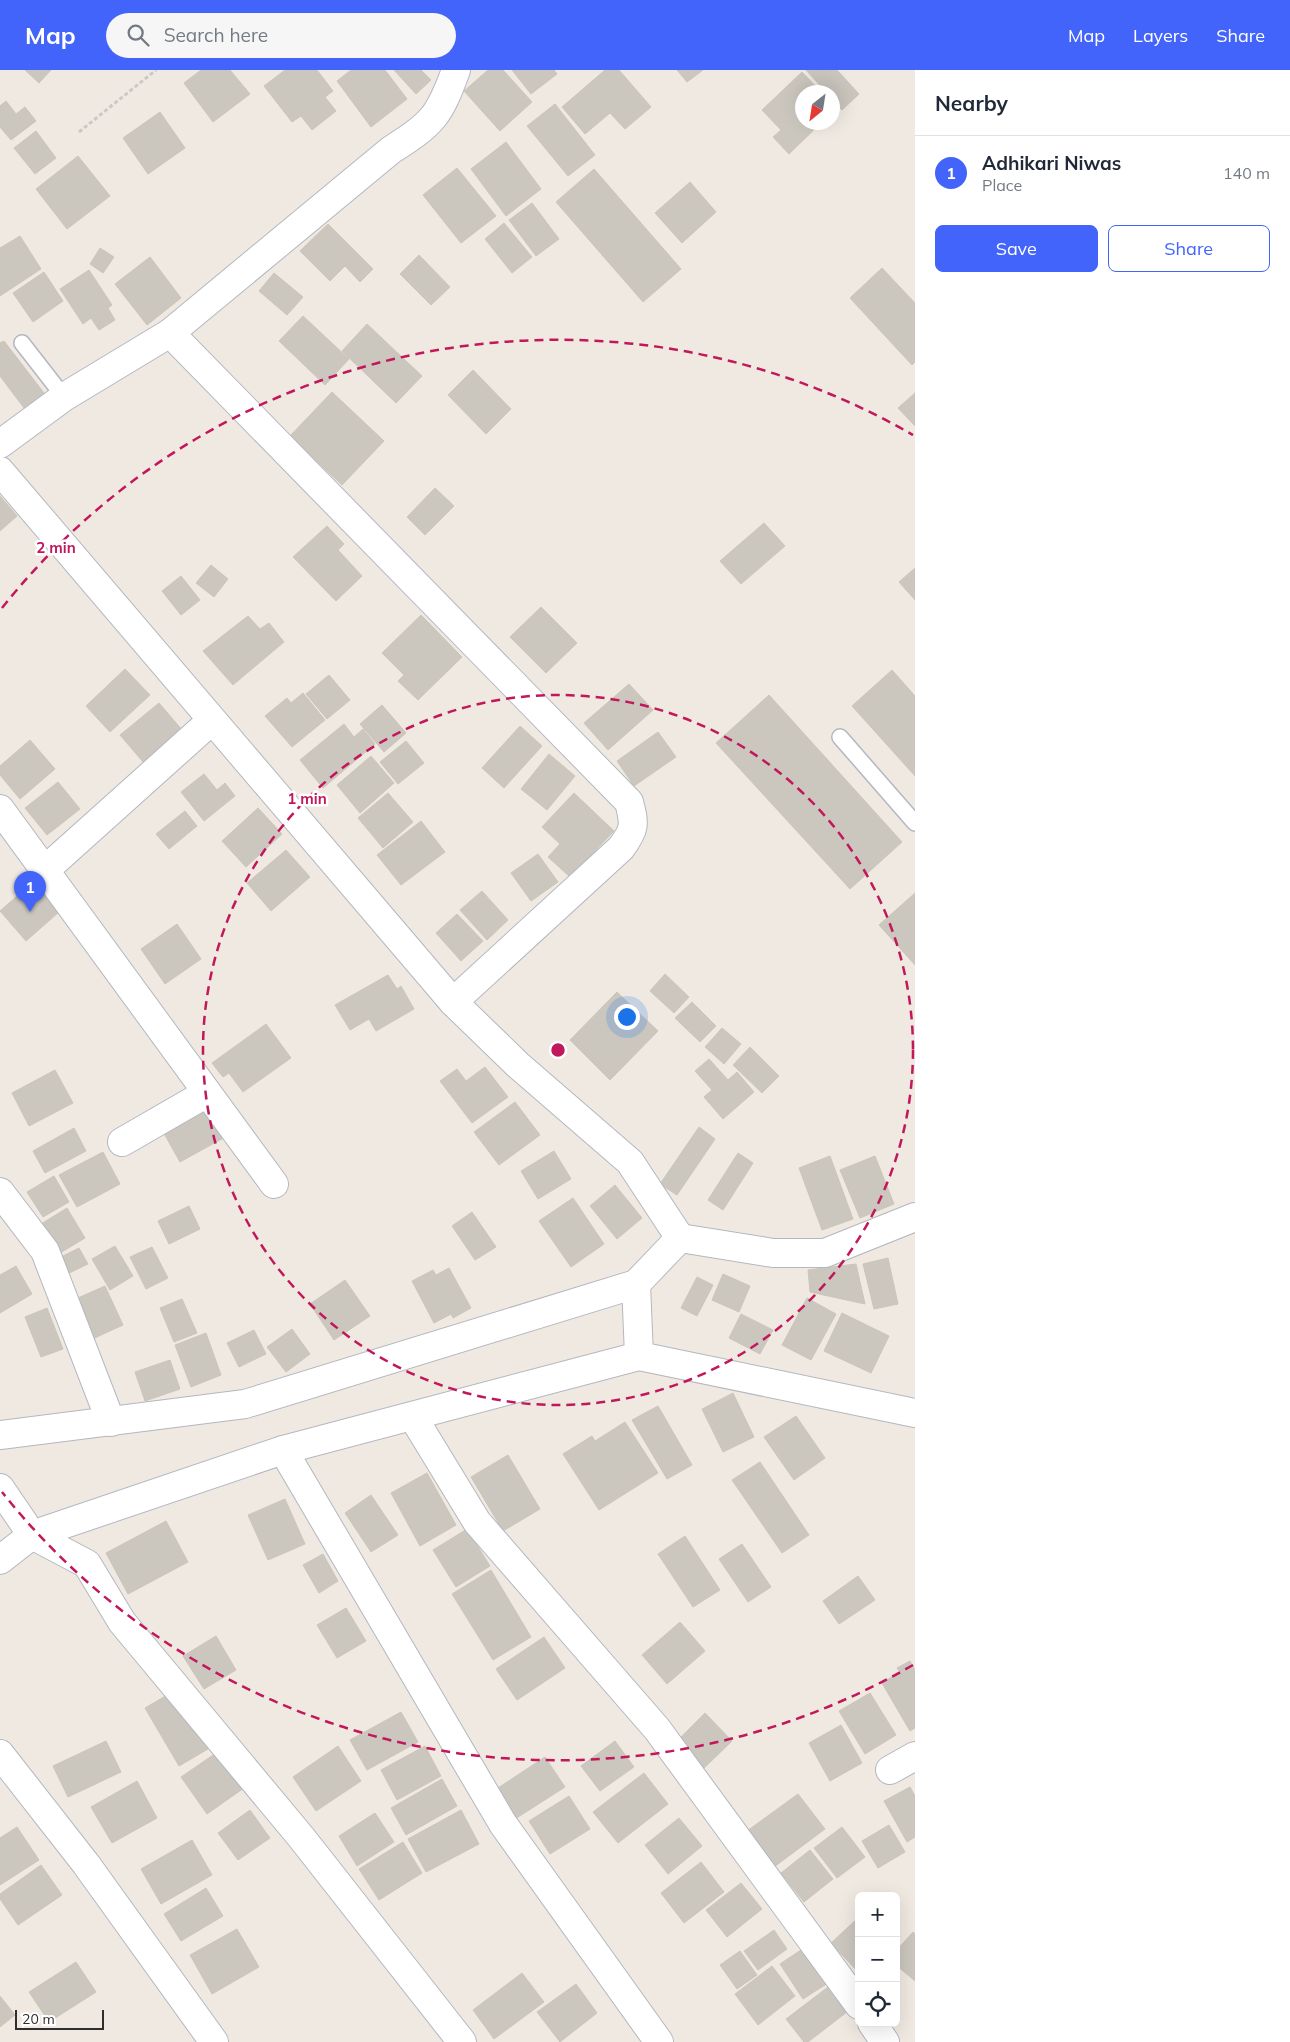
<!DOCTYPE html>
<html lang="en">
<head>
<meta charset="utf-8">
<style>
	body { margin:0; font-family:Mulish,sans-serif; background:#f6f6f7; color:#1f2937 }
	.controls { position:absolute; right:15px; bottom:15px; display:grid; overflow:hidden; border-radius:8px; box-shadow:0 5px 20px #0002 }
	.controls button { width:45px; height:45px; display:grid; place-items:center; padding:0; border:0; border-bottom:1px solid #e0e1e3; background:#fff; color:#1f2937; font:25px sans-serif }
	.compass { position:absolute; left:795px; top:15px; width:45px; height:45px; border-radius:50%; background:#fff; box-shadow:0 5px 20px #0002; rotate:210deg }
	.scale { position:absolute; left:15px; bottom:12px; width:89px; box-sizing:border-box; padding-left:5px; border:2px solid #2e2e2e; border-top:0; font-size:14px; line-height:18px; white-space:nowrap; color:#2e2e2e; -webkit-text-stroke:4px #fff; paint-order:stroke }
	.you { position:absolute; left:626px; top:946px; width:18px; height:18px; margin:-12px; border:4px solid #fff; border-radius:50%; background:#1a73e8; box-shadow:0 0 0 8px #1a73e833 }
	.badge { display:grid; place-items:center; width:32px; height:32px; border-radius:50%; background:#4264fb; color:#fff; font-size:16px; font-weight:700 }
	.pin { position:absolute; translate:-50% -41px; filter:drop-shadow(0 1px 2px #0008) }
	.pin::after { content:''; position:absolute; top:26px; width:18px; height:15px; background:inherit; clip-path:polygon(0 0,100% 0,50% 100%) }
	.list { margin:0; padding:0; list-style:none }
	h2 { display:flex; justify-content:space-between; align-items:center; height:65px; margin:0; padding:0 20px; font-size:21px }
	h2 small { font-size:16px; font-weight:400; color:#747a83 }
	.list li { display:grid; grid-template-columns:32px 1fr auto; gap:15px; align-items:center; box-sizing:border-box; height:75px; padding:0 20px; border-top:1px solid #e0e1e3 }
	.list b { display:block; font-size:19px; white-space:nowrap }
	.list p { margin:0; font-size:16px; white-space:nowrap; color:#747a83 }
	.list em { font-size:16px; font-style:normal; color:#747a83 }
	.actions { display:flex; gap:10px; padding:15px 20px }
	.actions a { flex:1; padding:11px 0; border:1px solid #4264fb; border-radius:8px; text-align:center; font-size:18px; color:#4264fb }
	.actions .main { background:#4264fb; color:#fff }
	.icon { flex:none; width:28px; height:28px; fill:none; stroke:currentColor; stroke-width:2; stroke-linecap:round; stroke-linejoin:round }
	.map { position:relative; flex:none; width:915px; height:1972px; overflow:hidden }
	header { display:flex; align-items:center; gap:30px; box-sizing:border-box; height:70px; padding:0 25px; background:#4264fb; color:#fff }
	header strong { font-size:24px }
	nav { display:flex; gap:28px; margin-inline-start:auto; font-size:18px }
	.search { width:350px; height:45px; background:#f6f6f7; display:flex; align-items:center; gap:12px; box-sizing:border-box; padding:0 18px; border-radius:28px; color:#747a83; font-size:19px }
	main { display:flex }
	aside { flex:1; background:#fff }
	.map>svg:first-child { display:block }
</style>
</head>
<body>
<header>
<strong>Map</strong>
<div class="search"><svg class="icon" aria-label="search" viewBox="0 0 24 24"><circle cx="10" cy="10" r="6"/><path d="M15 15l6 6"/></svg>Search here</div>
<nav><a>Map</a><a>Layers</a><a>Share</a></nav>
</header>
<main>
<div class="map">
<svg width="915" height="1972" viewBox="0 0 915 1972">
	<rect width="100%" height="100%" fill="#efe9e1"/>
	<!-- building -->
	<g fill="#cbc7bf" stroke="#cbc5ba">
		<polygon points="25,0 51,0 39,13"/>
		<polygon points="201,0 230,0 250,24 213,52 184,13"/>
		<polygon points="285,0 317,0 333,21 325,27 336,41 312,60 301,46 292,52 264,16"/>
		<polygon points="351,0 385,0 407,29 371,57 337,11"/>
		<polygon points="394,0 421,0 431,10 416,24"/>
		<polygon points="488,0 503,0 532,32 500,61 464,21"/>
		<polygon points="512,0 554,0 557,4 531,24"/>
		<polygon points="605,0 619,0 651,37 625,59 610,43 585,64 562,37"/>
		<polygon points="677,0 703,0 687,12"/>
		<polygon points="806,0 837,0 859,24 842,40 832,29 832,22 826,22"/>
		<polygon points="802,2 821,22 802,22 802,52 822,52 789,84 773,67 781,60 762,40"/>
		<polygon points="6,31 16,44 25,37 36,51 11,70 0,57 0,36"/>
		<polygon points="555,34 595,85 568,106 527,56"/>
		<polygon points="160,42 185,78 148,104 123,68"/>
		<polygon points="36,61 56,88 35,104 14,78"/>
		<polygon points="506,72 541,119 506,146 471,99"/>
		<polygon points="78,86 110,126 67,159 36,119"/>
		<polygon points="457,98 496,146 461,173 423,125"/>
		<polygon points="594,99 681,199 643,232 556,132"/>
		<polygon points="690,112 716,142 682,173 655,143"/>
		<polygon points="532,133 559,169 536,186 509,150"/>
		<polygon points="504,153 532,187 512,203 485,169"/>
		<polygon points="328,154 373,199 360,212 345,196 330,211 300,181"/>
		<polygon points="20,166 41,199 0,226 0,178"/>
		<polygon points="100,178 114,187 103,203 90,194"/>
		<polygon points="419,185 450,217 431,235 400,204"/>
		<polygon points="150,187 181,228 147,255 115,214"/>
		<polygon points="882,198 915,233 915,292 912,295 850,228"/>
		<polygon points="89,200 112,235 108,238 115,250 99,260 91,248 83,254 60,219"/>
		<polygon points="44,202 63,231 33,252 13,223"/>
		<polygon points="274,203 303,227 287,245 259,221"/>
		<polygon points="303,246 349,289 325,315 279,271"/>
		<polygon points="367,254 422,306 396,333 342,281"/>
		<polygon points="4,271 44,323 24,338 0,306 0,273"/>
		<polygon points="473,300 511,339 486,364 448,325"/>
		<polygon points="332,322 384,371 342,415 290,366"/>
		<polygon points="915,323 915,356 898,338"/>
		<polygon points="435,418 454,436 425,465 407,447"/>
		<polygon points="0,426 17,446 0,461"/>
		<polygon points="764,453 785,476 741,514 720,491"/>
		<polygon points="327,456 344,474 338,480 362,506 336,531 293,487"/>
		<polygon points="211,495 228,509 214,527 196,513"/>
		<polygon points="915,498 915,530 899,512"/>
		<polygon points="181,506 200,530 181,545 162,521"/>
		<polygon points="541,537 577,573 546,603 510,567"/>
		<polygon points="421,545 462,587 418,630 398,611 404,605 382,583"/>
		<polygon points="248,546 260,559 269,553 284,572 233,615 203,581"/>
		<polygon points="125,599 150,625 110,662 86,636"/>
		<polygon points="892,600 915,626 915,706 852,636"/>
		<polygon points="329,605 350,630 327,649 306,624"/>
		<polygon points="629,614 653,640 608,680 584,653"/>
		<polygon points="303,623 325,650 292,677 265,646 287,628 291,633"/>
		<polygon points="769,625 902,772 850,819 716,673"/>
		<polygon points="159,633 183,661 144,693 120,665"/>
		<polygon points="382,635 406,663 384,682 360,654"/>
		<polygon points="344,654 354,667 363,659 375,674 323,718 300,690"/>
		<polygon points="520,656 542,676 504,718 482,698"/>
		<polygon points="658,662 676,687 634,716 617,691"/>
		<polygon points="30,670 55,699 20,729 0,705 0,696"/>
		<polygon points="406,671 424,693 398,714 380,692"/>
		<polygon points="549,684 575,706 547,740 521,719"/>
		<polygon points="371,686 394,713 360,743 337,715"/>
		<polygon points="204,704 217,720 225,713 235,726 204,751 181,722"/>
		<polygon points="58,712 80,739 47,765 25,738"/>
		<polygon points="388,723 413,752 383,778 358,748"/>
		<polygon points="574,723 614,761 570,807 548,787 560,774 542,757"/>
		<polygon points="258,738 282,764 246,797 222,771"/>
		<polygon points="185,741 197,756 169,779 156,764"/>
		<polygon points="421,751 445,782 401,815 377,785"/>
		<polygon points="286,780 310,807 271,841 247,813"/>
		<polygon points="538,784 558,812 531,831 511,803"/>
		<polygon points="33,812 59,842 26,871 0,841"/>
		<polygon points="482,821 508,850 487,870 460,840"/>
		<polygon points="915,823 915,895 879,855"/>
		<polygon points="457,844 483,871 461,891 436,863"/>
		<polygon points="177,854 201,889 165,914 141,879"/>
		<polygon points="665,904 689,927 674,943 650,921"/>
		<polygon points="388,905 397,919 401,916 414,939 376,961 369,949 350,960 335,935"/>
		<polygon points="617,922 658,961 610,1010 570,970"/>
		<polygon points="692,932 716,956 700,972 675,948"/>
		<polygon points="266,954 291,988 243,1022 229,1003 223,1007 212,993"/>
		<polygon points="722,958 741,974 724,994 705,977"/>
		<polygon points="750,977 779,1006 762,1023 733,995"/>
		<polygon points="709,989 728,1010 737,1002 754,1022 723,1049 704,1027 712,1020 695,1001"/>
		<polygon points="485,997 508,1027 472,1053 440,1011 457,999 466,1011"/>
		<polygon points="55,1000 73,1033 29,1056 12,1023"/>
		<polygon points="207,1032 227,1066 180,1092 161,1058"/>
		<polygon points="515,1032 540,1065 499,1095 474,1062"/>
		<polygon points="699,1057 715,1069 677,1125 660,1114"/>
		<polygon points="74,1058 86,1081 45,1103 33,1081"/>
		<polygon points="554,1081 571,1109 538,1129 521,1101"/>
		<polygon points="103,1082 120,1114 77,1137 59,1105"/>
		<polygon points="738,1083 753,1093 723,1140 708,1130"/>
		<polygon points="830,1086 853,1149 822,1160 799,1098"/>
		<polygon points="875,1086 894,1134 860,1148 840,1100"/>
		<polygon points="54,1106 69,1132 43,1147 27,1122"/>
		<polygon points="615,1115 642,1148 617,1169 590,1136"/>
		<polygon points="573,1128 604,1174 571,1197 539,1151"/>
		<polygon points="189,1136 200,1159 169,1174 158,1151"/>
		<polygon points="67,1138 85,1168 60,1183 41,1154"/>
		<polygon points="472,1142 496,1177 475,1190 452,1156"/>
		<polygon points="115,1176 133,1206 110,1220 92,1189"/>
		<polygon points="152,1177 168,1208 146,1219 130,1187"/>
		<polygon points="79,1178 88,1194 63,1206 55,1190"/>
		<polygon points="888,1188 898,1234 874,1239 863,1194"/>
		<polygon points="856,1194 865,1234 810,1222 808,1200"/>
		<polygon points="16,1196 32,1224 0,1243 0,1205"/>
		<polygon points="449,1198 471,1238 453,1248 451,1244 434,1253 412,1211 433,1200 436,1205"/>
		<polygon points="723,1204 750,1216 739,1242 712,1230"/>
		<polygon points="697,1207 713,1215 697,1246 681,1238"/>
		<polygon points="345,1210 370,1246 334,1270 310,1234"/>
		<polygon points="105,1216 123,1255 88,1271 71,1231"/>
		<polygon points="807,1228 836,1244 811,1290 782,1275"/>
		<polygon points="182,1229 197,1263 174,1272 160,1238"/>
		<polygon points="47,1238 63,1279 41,1287 25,1247"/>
		<polygon points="842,1243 889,1266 871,1303 824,1281"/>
		<polygon points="741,1244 773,1260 760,1284 729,1268"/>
		<polygon points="292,1259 310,1284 286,1302 267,1277"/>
		<polygon points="254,1260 266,1284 239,1297 227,1273"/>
		<polygon points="206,1263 221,1305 191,1317 175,1275"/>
		<polygon points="170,1290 180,1319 145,1331 135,1302"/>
		<polygon points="733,1323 754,1367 723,1382 702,1339"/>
		<polygon points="658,1336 692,1395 667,1409 632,1350"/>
		<polygon points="796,1346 825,1388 794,1410 764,1367"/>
		<polygon points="625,1352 658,1403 599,1440 563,1384 592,1366 595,1371"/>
		<polygon points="508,1385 540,1439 503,1461 471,1407"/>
		<polygon points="760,1392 809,1465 782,1483 732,1410"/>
		<polygon points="427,1403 456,1455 420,1476 391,1423"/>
		<polygon points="371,1425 398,1465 371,1482 345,1443"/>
		<polygon points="285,1429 305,1474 268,1490 248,1445"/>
		<polygon points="166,1451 188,1492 128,1524 106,1483"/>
		<polygon points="467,1459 490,1496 456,1517 433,1480"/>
		<polygon points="685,1466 720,1520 693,1537 658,1484"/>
		<polygon points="742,1474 771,1517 748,1532 719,1489"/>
		<polygon points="323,1484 338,1511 319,1523 303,1495"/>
		<polygon points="491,1500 531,1567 493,1590 452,1524"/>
		<polygon points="858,1506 875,1530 839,1554 823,1531"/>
		<polygon points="346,1538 366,1571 337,1588 317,1555"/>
		<polygon points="680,1552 705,1581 667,1614 642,1585"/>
		<polygon points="216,1566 236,1600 204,1619 183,1586"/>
		<polygon points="544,1567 565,1598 517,1630 496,1599"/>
		<polygon points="910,1591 915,1600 915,1658 910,1661 882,1613 900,1602 897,1598"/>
		<polygon points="174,1621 208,1679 179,1696 145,1638"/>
		<polygon points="870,1623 896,1665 865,1684 839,1641"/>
		<polygon points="401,1642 418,1672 367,1700 350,1670"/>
		<polygon points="705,1643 732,1671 702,1700 675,1673"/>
		<polygon points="841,1655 862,1693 830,1711 809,1673"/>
		<polygon points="106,1671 121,1702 68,1727 53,1696"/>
		<polygon points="615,1671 634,1697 600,1721 581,1696"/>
		<polygon points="338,1676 361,1711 316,1741 293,1707"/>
		<polygon points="425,1676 441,1706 397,1730 381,1700"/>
		<polygon points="219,1681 244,1718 207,1744 181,1707"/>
		<polygon points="545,1687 565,1717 515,1749 495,1720"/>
		<polygon points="644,1703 668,1734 618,1773 593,1742"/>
		<polygon points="442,1709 457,1736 406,1765 391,1738"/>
		<polygon points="137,1711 157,1748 112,1773 91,1737"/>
		<polygon points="910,1717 915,1726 915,1767 907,1772 884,1731"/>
		<polygon points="798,1724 825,1759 774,1797 747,1761"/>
		<polygon points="569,1726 590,1759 550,1784 529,1751"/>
		<polygon points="250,1740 270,1768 238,1790 218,1763"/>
		<polygon points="461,1740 479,1774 426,1802 408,1769"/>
		<polygon points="375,1743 394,1772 357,1796 339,1766"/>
		<polygon points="679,1748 702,1776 668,1804 645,1775"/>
		<polygon points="889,1755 905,1782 878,1798 862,1771"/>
		<polygon points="17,1757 39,1790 0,1815 0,1768"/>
		<polygon points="842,1757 865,1787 837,1808 814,1778"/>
		<polygon points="192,1770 212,1805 161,1834 141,1799"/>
		<polygon points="403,1772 422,1803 379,1830 359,1799"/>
		<polygon points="810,1780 833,1809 804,1832 781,1803"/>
		<polygon points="701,1792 724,1822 684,1853 661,1823"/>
		<polygon points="41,1795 62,1825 18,1855 0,1829 0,1824"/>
		<polygon points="741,1813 762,1839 727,1867 706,1840"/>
		<polygon points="206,1818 223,1846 181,1871 164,1844"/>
		<polygon points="858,1848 859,1901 858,1902 831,1873"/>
		<polygon points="237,1859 259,1897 212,1924 190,1885"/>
		<polygon points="774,1860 787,1879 758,1900 744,1881"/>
		<polygon points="913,1862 915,1864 915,1911 896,1895 896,1881"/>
		<polygon points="804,1878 828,1913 803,1929 780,1894"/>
		<polygon points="740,1881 757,1905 737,1919 720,1895"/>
		<polygon points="76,1892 96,1922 49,1952 29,1922"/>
		<polygon points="772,1896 795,1926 758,1955 735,1924"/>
		<polygon points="522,1903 544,1932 494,1969 473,1940"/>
		<polygon points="576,1914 597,1943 560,1972 537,1942"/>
		<polygon points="828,1917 847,1942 808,1972 804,1972 786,1949"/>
		<polygon points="0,1926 15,1945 0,1957"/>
	</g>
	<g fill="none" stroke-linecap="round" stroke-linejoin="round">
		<defs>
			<g id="lane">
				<polyline points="22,273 64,327"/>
				<polyline points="840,667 915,753"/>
			</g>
			<g id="street">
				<path d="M170,263L629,732C635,755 635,759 621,778L453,932"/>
				<path d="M0,374L64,327L170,263L391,80C433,53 439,47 456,0"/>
				<polyline points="0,401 453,932 518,995 630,1092 680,1168"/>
				<polyline points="0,739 274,1114"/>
				<polyline points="45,800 211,651"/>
				<polyline points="122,1072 207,1023"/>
				<polyline points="0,1122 45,1181 111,1352"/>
				<polyline points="639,1286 636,1214 680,1168 773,1183 825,1183 915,1147"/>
				<polyline points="413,1347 477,1452 657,1659 859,1935"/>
				<polyline points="0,1365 245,1334 636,1214"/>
				<polyline points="283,1380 503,1754 659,1972"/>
				<polyline points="0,1418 32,1465 87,1494 122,1552 301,1767 462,1972"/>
				<polyline points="0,1490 32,1465 283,1380 639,1286 915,1343"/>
				<polyline points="0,1684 86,1794 214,1972"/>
				<polyline points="890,1700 915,1686"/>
				<polyline points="872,1953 885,1972"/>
			</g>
		</defs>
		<!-- lane casing -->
		<use href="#lane" stroke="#b4b7c1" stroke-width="18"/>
		<!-- street casing -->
		<use href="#street" stroke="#b4b7c1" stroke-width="30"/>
		<!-- path -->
		<polyline stroke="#c9c9c9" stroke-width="3" stroke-dasharray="4 2.5" stroke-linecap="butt" points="79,62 156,0"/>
		<!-- lane -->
		<use href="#lane" stroke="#fff" stroke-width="15"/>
		<!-- street -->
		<use href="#street" stroke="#fff" stroke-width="28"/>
	</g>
	<!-- distance rings -->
	<g fill="none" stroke="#c2185b" stroke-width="2.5" stroke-dasharray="9 6">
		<circle cx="558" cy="980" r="355"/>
		<path d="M913 1595A710 710 0 0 1 2 1422M2 538A710 710 0 0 1 913 365"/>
	</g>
	<circle cx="558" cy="980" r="8" fill="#c2185b" stroke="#fff" stroke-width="2.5"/>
	<g font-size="15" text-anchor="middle" font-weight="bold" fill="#c2185b" stroke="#fff" stroke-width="5" stroke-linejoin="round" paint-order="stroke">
		<text x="56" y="483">2 min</text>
		<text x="307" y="734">1 min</text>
	</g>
</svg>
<div class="controls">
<button>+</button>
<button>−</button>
<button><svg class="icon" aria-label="locate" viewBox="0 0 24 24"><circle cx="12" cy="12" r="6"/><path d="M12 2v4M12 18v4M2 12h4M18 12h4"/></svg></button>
</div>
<svg class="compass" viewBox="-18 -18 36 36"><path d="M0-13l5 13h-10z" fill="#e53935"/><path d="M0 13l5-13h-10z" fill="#747a83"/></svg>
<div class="scale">20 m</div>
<div class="you"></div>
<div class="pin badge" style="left:30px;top:842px">1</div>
</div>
<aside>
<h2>Nearby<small></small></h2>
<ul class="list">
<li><span class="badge">1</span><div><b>Adhikari Niwas</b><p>Place</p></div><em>140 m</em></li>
</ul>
<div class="actions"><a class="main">Save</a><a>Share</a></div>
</aside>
</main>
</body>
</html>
